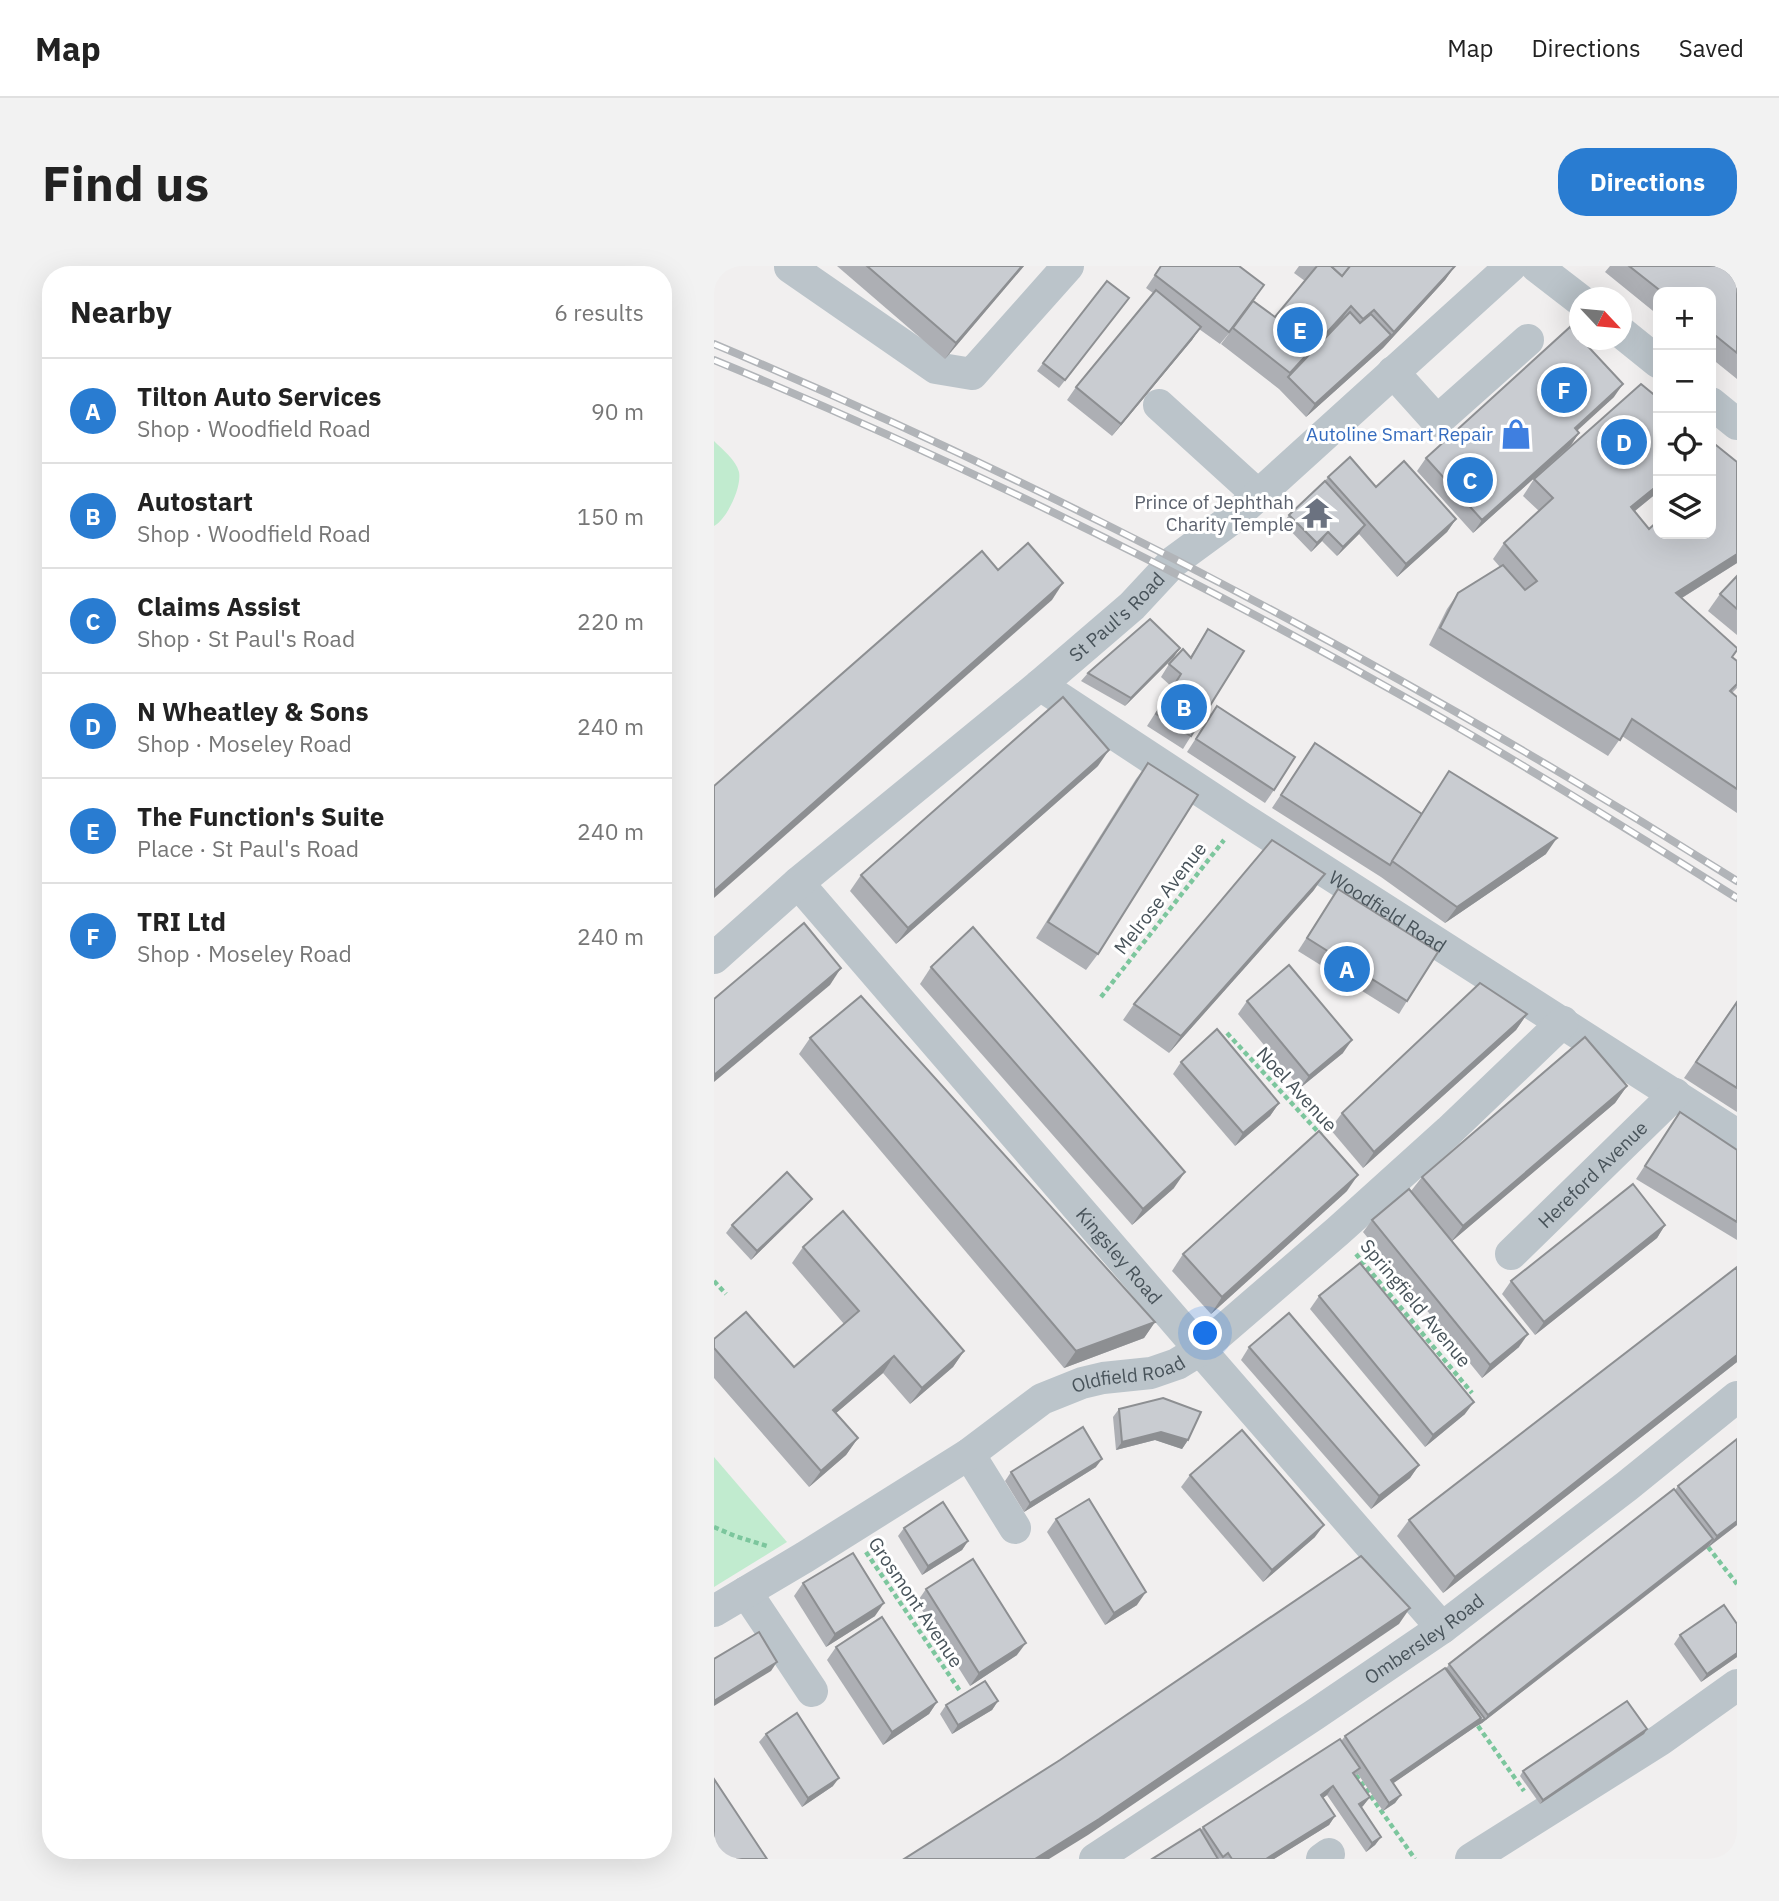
<!DOCTYPE html>
<html lang="en">
<head>
<meta charset="utf-8">
<style>
	body { margin:0; font-family:"IBM Plex Sans",sans-serif; background:#f2f2f2; color:#222 }
	.controls { position:absolute; right:21px; top:21px; display:grid; overflow:hidden; border-radius:14px; box-shadow:0 7px 28px #0002 }
	.controls button { width:63px; height:63px; display:grid; place-items:center; padding:0; border:0; border-bottom:2px solid #e0e0e0; background:#fff; color:#222; font:35px sans-serif }
	.compass { position:absolute; left:855px; top:21px; width:63px; height:63px; border-radius:50%; background:#fff; box-shadow:0 7px 28px #0002; rotate:116deg }
	.you { position:absolute; left:492px; top:1068px; width:24px; height:24px; margin:-18px; border:5px solid #fff; border-radius:50%; background:#1a73e8; box-shadow:0 0 0 10px #1a73e833 }
	.badge { display:grid; place-items:center; width:46px; height:46px; border-radius:50%; background:#297cd1; color:#fff; font-size:23px; font-weight:700 }
	.pin { position:absolute; translate:-50% -50%; border:4px solid #fff; box-shadow:0 2px 7px #0006 }
	.list { margin:0; padding:0; list-style:none }
	h2 { display:flex; justify-content:space-between; align-items:center; height:91px; margin:0; padding:0 28px; font-size:30px }
	h2 small { font-size:23px; font-weight:400; color:#767676 }
	.list li { display:grid; grid-template-columns:46px 1fr auto; gap:21px; align-items:center; box-sizing:border-box; height:105px; padding:0 28px; border-top:2px solid #e0e0e0 }
	.list b { display:block; font-size:26px; white-space:nowrap }
	.list p { margin:0; font-size:23px; white-space:nowrap; color:#767676 }
	.list em { font-size:23px; font-style:normal; color:#767676 }
	.icon { flex:none; width:38px; height:38px; fill:none; stroke:currentColor; stroke-width:2; stroke-linecap:round; stroke-linejoin:round }
	.map { position:relative; flex:none; width:1023px; height:1593px; overflow:hidden; border-radius:28px }
	header { display:flex; align-items:center; gap:42px; box-sizing:border-box; height:98px; padding:0 35px; background:#fff; border-bottom:2px solid #e0e0e0 }
	header strong { font-size:33px }
	nav { display:flex; gap:38px; margin-inline-start:auto; font-size:24px }
	.intro { display:flex; align-items:center; justify-content:space-between; box-sizing:border-box; height:168px; padding:0 42px }
	h1 { margin:0; font-size:49px }
	.button { padding:18px 32px; border-radius:28px; background:#297cd1; color:#fff; font-size:24px; font-weight:700 }
	main { display:flex; gap:42px; padding:0 42px }
	aside { flex:1; background:#fff; border-radius:28px; box-shadow:0 7px 28px #0002 }
	.map>svg:first-child { display:block }
</style>
</head>
<body>
<header>
<strong>Map</strong>
<nav><a>Map</a><a>Directions</a><a>Saved</a></nav>
</header>
<div class="intro"><h1>Find us</h1><a class="button">Directions</a></div>
<main>
<aside>
<h2>Nearby<small>6 results</small></h2>
<ul class="list">
<li><span class="badge">A</span><div><b>Tilton Auto Services</b><p>Shop · Woodfield Road</p></div><em>90 m</em></li>
<li><span class="badge">B</span><div><b>Autostart</b><p>Shop · Woodfield Road</p></div><em>150 m</em></li>
<li><span class="badge">C</span><div><b>Claims Assist</b><p>Shop · St Paul's Road</p></div><em>220 m</em></li>
<li><span class="badge">D</span><div><b>N Wheatley &amp; Sons</b><p>Shop · Moseley Road</p></div><em>240 m</em></li>
<li><span class="badge">E</span><div><b>The Function's Suite</b><p>Place · St Paul's Road</p></div><em>240 m</em></li>
<li><span class="badge">F</span><div><b>TRI Ltd</b><p>Shop · Moseley Road</p></div><em>240 m</em></li>
</ul>
</aside>
<div class="map">
<svg width="1023" height="1593" viewBox="0 0 1023 1593">
	<rect width="100%" height="100%" fill="#f1efef"/>
	<!-- green -->
	<g fill="#c1ebcf">
		<path d="M0,175C8,183 22,194 25,206C28,221 13,253 0,260Z"/>
		<polygon points="0,1191 73,1276 0,1321"/>
	</g>
	<g fill="none" stroke-linecap="round" stroke-linejoin="round">
		<!-- path -->
		<g stroke="#7cc69d" stroke-width="4.5" stroke-dasharray="5 3.5" stroke-linecap="butt">
			<polyline points="387,731 510,574"/>
			<polyline points="513,767 607,869"/>
			<polyline points="642,988 758,1127"/>
			<polyline points="0,1015 12,1028"/>
			<polyline points="0,1261 21,1270 53,1280"/>
			<polyline points="994,1281 1023,1318"/>
			<polyline points="152,1286 246,1425"/>
			<polyline points="764,1460 810,1525"/>
			<polyline points="642,1509 701,1593"/>
		</g>
		<!-- minor -->
		<g stroke="#bbc4ca" stroke-width="32">
			<polyline points="77,0 76,1 222,102 258,108 354,0"/>
			<polyline points="822,0 866,34"/>
			<polyline points="908,67 944,96"/>
			<polyline points="679,106 723,155 814,74"/>
			<polyline points="997,137 1023,158"/>
			<polyline points="445,139 544,229"/>
			<path id="s1" d="M326,419L528,552L1023,869"/>
			<path id="s2" d="M84,617L495,1094L728,1362"/>
			<path id="s3" d="M0,692L84,617L326,419L418,340L459,296L519,252L797,0"/>
			<path id="s4" d="M797,988L961,828"/>
			<polyline points="255,1188 301,1262"/>
			<polyline points="32,1326 98,1425"/>
			<path id="s5" d="M0,1345L91,1291L255,1188L328,1133L368,1117L389,1112L437,1107L463,1098L486,1084L624,965L735,865L849,756"/>
			<path id="s6" d="M381,1593L600,1449L728,1362L913,1220L1023,1131"/>
			<polyline points="608,1593 615,1588"/>
			<polyline points="757,1593 946,1474 1023,1419"/>
		</g>
		<defs>
			<g id="rail">
				<path d="M0,78C356,228 697,409 1023,615"/>
				<path d="M0,94C243,194 481,312 710,442C816,502 920,567 1023,632"/>
			</g>
		</defs>
		<!-- rail casing -->
		<use href="#rail" stroke="#b1b4b8" stroke-width="8"/>
		<!-- rail -->
		<use href="#rail" stroke="#fff" stroke-width="5" stroke-dasharray="16" stroke-linecap="butt"/>
	</g>
	<!-- wall -->
	<g fill="#adafb4">
		<polygon points="123,0 310,0 231,93"/>
		<polygon points="447,0 542,32 529,49 561,51 591,15 580,7 585,0 741,0 731,14 669,82 592,151 565,123 507,78 517,65 506,78 485,63 478,74 398,170 353,134 362,121 439,27 432,22"/>
		<polygon points="896,0 1023,0 1023,113 997,92 997,26 944,26 944,49 891,6"/>
		<polygon points="415,32 345,122 323,105 329,97"/>
		<polygon points="900,131 863,164 865,167 857,179 759,267 703,205 712,192"/>
		<polygon points="944,132 944,226 921,245 935,263 1023,297 968,332 1018,391 1023,395 1023,422 1018,427 1023,431 1023,547 908,470 894,490 715,379 733,343 744,327 786,301 779,293 790,277 825,245 809,230 820,213"/>
		<polygon points="614,211 662,221 742,253 733,266 683,311 645,268 623,290 608,275 597,286 569,257 575,249 611,215"/>
		<polygon points="1023,310 1023,369 994,345 1006,328"/>
		<polygon points="494,363 477,470 469,483 433,460 458,421 447,411 455,398 476,391"/>
		<polygon points="460,391 411,440 367,415 374,407"/>
		<polygon points="503,440 560,524 551,537 473,486"/>
		<polygon points="601,477 707,548 735,505 832,588 731,657 667,611 558,542"/>
		<polygon points="434,497 384,688 372,704 322,672 422,513"/>
		<polygon points="384,500 182,678 136,625 147,609"/>
		<polygon points="624,623 693,735 685,748 584,685"/>
		<polygon points="600,624 455,787 409,754 420,738"/>
		<polygon points="217,701 460,922 418,959 206,718"/>
		<polygon points="533,735 629,787 586,822 524,748"/>
		<polygon points="1023,735 1023,846 970,812"/>
		<polygon points="813,748 802,764 649,902 616,863 628,847"/>
		<polygon points="96,772 441,1056 430,1072 350,1102 85,788"/>
		<polygon points="467,796 565,837 556,850 521,880 459,808"/>
		<polygon points="913,820 901,837 738,975 805,1081 768,1112 649,966 658,954 697,925 708,911"/>
		<polygon points="966,846 1023,884 1023,974 922,913"/>
		<polygon points="633,925 497,1048 458,1005 469,988"/>
		<polygon points="98,933 91,941 37,994 12,967 18,959"/>
		<polygon points="951,959 943,972 821,1069 788,1028 797,1015"/>
		<polygon points="89,981 250,1085 239,1101 196,1138 169,1107 122,1147 144,1172 132,1189 95,1221 0,1112 0,1073 80,1101 130,1058 78,997"/>
		<polygon points="1023,1001 1023,1096 729,1327 683,1270 695,1254"/>
		<polygon points="605,1030 751,1148 711,1181 596,1043"/>
		<polygon points="535,1081 705,1199 696,1212 657,1243 527,1094"/>
		<polygon points="405,1143 474,1174 468,1183 441,1174 402,1184 399,1151"/>
		<polygon points="382,1201 310,1246 291,1215 297,1206"/>
		<polygon points="476,1209 601,1271 549,1316 467,1221"/>
		<polygon points="964,1220 1023,1259 768,1457 761,1461 679,1517 687,1529 681,1537 669,1545 644,1508 641,1510 656,1531 648,1541 667,1571 661,1579 652,1586 613,1529 609,1532 621,1550 615,1559 560,1593 438,1593 486,1565 489,1561 628,1474 631,1470 732,1403 735,1398 961,1224"/>
		<polygon points="342,1253 423,1339 391,1359 333,1266"/>
		<polygon points="190,1262 254,1275 248,1284 208,1309 184,1270"/>
		<polygon points="89,1317 161,1350 112,1381 80,1330"/>
		<polygon points="212,1323 303,1389 256,1420 203,1336"/>
		<polygon points="1023,1358 1023,1391 987,1416 960,1378 966,1369"/>
		<polygon points="122,1381 223,1436 215,1448 169,1479 113,1394"/>
		<polygon points="284,1435 278,1444 238,1468 226,1448 232,1439"/>
		<polygon points="933,1463 930,1468 826,1538 806,1510 809,1505"/>
		<polygon points="52,1468 119,1520 88,1541 45,1476"/>
	</g>
	<!-- shaded-wall -->
	<g fill="#8d8f92">
		<polygon points="308,0 310,0 231,93 242,77"/>
		<polygon points="741,0 731,14 669,82 592,151 601,138 677,69"/>
		<polygon points="637,40 626,56 574,111 576,107"/>
		<polygon points="487,61 478,74 398,170 407,158"/>
		<polygon points="909,118 900,131 852,175 861,162"/>
		<polygon points="865,167 857,179 759,267 768,254"/>
		<polygon points="944,219 944,226 906,257 917,241"/>
		<polygon points="742,253 733,266 683,311 692,298"/>
		<polygon points="651,259 645,268 623,290 629,281"/>
		<polygon points="614,266 608,275 597,286 603,277"/>
		<polygon points="1023,288 1023,297 950,343 962,327"/>
		<polygon points="349,317 338,334 0,632 0,625"/>
		<polygon points="466,382 460,391 411,440 417,432"/>
		<polygon points="395,484 384,500 182,678 194,662"/>
		<polygon points="843,572 832,588 731,657 743,641"/>
		<polygon points="611,608 600,624 455,787 467,770"/>
		<polygon points="127,702 116,719 0,816 0,809"/>
		<polygon points="813,748 802,764 649,902 660,886"/>
		<polygon points="638,774 629,787 586,822 595,810"/>
		<polygon points="913,820 901,837 737,976 749,960"/>
		<polygon points="565,837 556,850 521,880 529,867"/>
		<polygon points="471,906 460,922 418,959 429,943"/>
		<polygon points="644,909 633,925 497,1048 508,1031"/>
		<polygon points="98,933 91,941 37,994 43,985"/>
		<polygon points="951,959 943,972 821,1069 830,1056"/>
		<polygon points="441,1056 430,1072 350,1102 362,1085"/>
		<polygon points="814,1068 805,1081 768,1112 776,1099"/>
		<polygon points="250,1085 239,1101 196,1138 208,1122"/>
		<polygon points="1023,1089 1023,1096 729,1327 741,1311"/>
		<polygon points="180,1090 169,1107 107,1160 119,1144"/>
		<polygon points="760,1136 751,1148 711,1181 719,1169"/>
		<polygon points="447,1166 474,1174 468,1183 441,1174 402,1184 408,1176"/>
		<polygon points="144,1172 132,1189 95,1221 107,1205"/>
		<polygon points="388,1193 382,1201 310,1246 316,1237"/>
		<polygon points="705,1199 696,1212 657,1243 665,1230"/>
		<polygon points="1023,1255 1023,1259 993,1282 1003,1270"/>
		<polygon points="610,1259 601,1271 549,1316 558,1304"/>
		<polygon points="999,1273 993,1282 768,1457 761,1461 671,1523 677,1514 767,1452 771,1453 774,1449"/>
		<polygon points="254,1275 248,1284 208,1309 214,1300"/>
		<polygon points="432,1326 423,1339 391,1359 400,1347"/>
		<polygon points="170,1337 161,1350 112,1381 121,1368"/>
		<polygon points="696,1342 685,1358 374,1569 335,1593 321,1593"/>
		<polygon points="312,1377 303,1389 256,1420 265,1407"/>
		<polygon points="1023,1387 1023,1391 987,1416 993,1408"/>
		<polygon points="63,1396 57,1405 0,1440 0,1435"/>
		<polygon points="284,1435 278,1444 238,1468 244,1459"/>
		<polygon points="223,1436 215,1448 169,1479 178,1466"/>
		<polygon points="933,1463 930,1468 826,1538 829,1534"/>
		<polygon points="125,1512 119,1520 88,1541 94,1532"/>
		<polygon points="619,1520 613,1529 601,1538 607,1529"/>
		<polygon points="687,1529 681,1537 669,1545 675,1537"/>
		<polygon points="656,1531 649,1540 639,1547 645,1538"/>
		<polygon points="621,1550 615,1559 560,1593 552,1593"/>
		<polygon points="667,1571 661,1579 652,1586 658,1577"/>
	</g>
	<!-- building -->
	<g fill="#c9ccd1" stroke="#8d8f92" stroke-width="2">
		<polygon points="153,0 308,0 242,77"/>
		<polygon points="447,0 525,0 550,19 515,66 441,9"/>
		<polygon points="603,0 617,0 628,10 636,0 741,0 680,66 660,44 649,53 637,40 576,107 519,62 539,35 561,51"/>
		<polygon points="617,0 636,0 628,10"/>
		<polygon points="915,0 1023,0 1023,87 997,66 997,26 948,26"/>
		<polygon points="393,15 415,32 351,114 329,97"/>
		<polygon points="442,24 487,61 407,158 362,121"/>
		<polygon points="636,46 646,57 657,48 677,69 601,138 574,111"/>
		<polygon points="856,61 865,71 865,74 868,74 909,118 861,162 865,167 768,254 712,192"/>
		<polygon points="927,118 944,132 944,219 917,241 935,263 944,255 944,268 997,268 997,175 1023,196 1023,288 962,327 1023,382 1023,384 1018,391 1023,395 1023,418 1016,425 1023,431 1023,523 918,453 906,474 726,362 744,327 789,299 811,324 823,315 790,277 839,232 820,213"/>
		<polygon points="636,191 662,221 690,195 742,253 692,298 614,211"/>
		<polygon points="611,215 651,259 629,281 614,266 603,277 575,249"/>
		<polygon points="314,277 349,317 0,625 0,520 268,285 284,304"/>
		<polygon points="1023,310 1023,343 1006,328"/>
		<polygon points="436,353 466,382 417,432 374,407"/>
		<polygon points="494,363 530,385 477,470 442,448 467,408 455,398 469,383 477,392"/>
		<polygon points="349,431 395,484 194,662 147,609"/>
		<polygon points="503,440 581,491 560,524 482,473"/>
		<polygon points="601,477 708,548 676,599 567,529"/>
		<polygon points="434,497 484,529 384,688 334,656"/>
		<polygon points="735,505 843,572 743,641 678,595"/>
		<polygon points="558,574 611,608 467,770 420,738"/>
		<polygon points="624,623 724,686 693,735 593,672"/>
		<polygon points="90,657 127,702 0,809 0,733"/>
		<polygon points="259,661 471,906 429,943 217,701"/>
		<polygon points="575,699 638,774 595,810 533,735"/>
		<polygon points="766,717 813,748 660,886 628,847"/>
		<polygon points="147,730 441,1056 362,1085 96,772"/>
		<polygon points="1023,736 1023,822 982,796"/>
		<polygon points="503,763 565,837 529,867 467,796"/>
		<polygon points="871,771 913,820 749,960 708,911"/>
		<polygon points="966,846 1023,884 1023,956 931,900"/>
		<polygon points="605,865 644,909 508,1031 469,988"/>
		<polygon points="73,906 98,933 43,985 18,959"/>
		<polygon points="919,918 951,959 830,1056 797,1015"/>
		<polygon points="695,923 814,1068 776,1099 658,954"/>
		<polygon points="129,945 250,1085 208,1122 180,1090 119,1144 144,1172 107,1205 0,1082 0,1073 32,1046 80,1101 145,1045 89,981"/>
		<polygon points="646,997 760,1136 719,1169 605,1030"/>
		<polygon points="1023,1001 1023,1089 741,1311 695,1254"/>
		<polygon points="575,1047 705,1199 665,1230 535,1081"/>
		<polygon points="449,1132 487,1146 474,1174 447,1166 408,1176 405,1143"/>
		<polygon points="369,1161 388,1193 316,1237 297,1206"/>
		<polygon points="528,1164 610,1259 558,1304 476,1209"/>
		<polygon points="1023,1173 1023,1255 1003,1270 964,1220"/>
		<polygon points="960,1223 999,1273 774,1449 735,1398"/>
		<polygon points="375,1233 432,1326 400,1347 342,1253"/>
		<polygon points="229,1236 254,1275 214,1300 190,1262"/>
		<polygon points="139,1287 170,1337 121,1368 89,1317"/>
		<polygon points="647,1290 696,1342 385,1553 321,1593 190,1593 346,1494"/>
		<polygon points="259,1293 312,1377 265,1407 212,1323"/>
		<polygon points="1010,1339 1023,1358 1023,1387 993,1408 966,1369"/>
		<polygon points="168,1351 223,1436 178,1466 122,1381"/>
		<polygon points="45,1366 63,1396 0,1435 0,1393"/>
		<polygon points="731,1402 767,1452 677,1514 687,1529 675,1537 631,1470"/>
		<polygon points="732,1402 771,1453 764,1456 767,1452"/>
		<polygon points="271,1415 284,1435 244,1459 232,1439"/>
		<polygon points="913,1435 933,1463 829,1534 809,1505"/>
		<polygon points="83,1447 125,1512 94,1532 52,1468"/>
		<polygon points="626,1473 646,1502 639,1507 656,1531 645,1538 667,1571 658,1577 619,1520 607,1529 621,1550 552,1593 518,1593 514,1587 509,1591 489,1561"/>
		<polygon points="0,1513 53,1593 0,1593"/>
		<polygon points="486,1563 504,1593 438,1593"/>
	</g>
	<!-- icons -->
	<defs>
		<symbol id="shop-bare" viewBox="-9 -9 18 18"><path d="M-5-2.5h2.3a2.7 3.5 0 0 1 5.4 0H5L5.5 6h-11ZM-1.5-2.5h3a1.5 2.3 0 0 0-3 0Z" fill="#3f7fe0" stroke="#fff" stroke-width="2.5" paint-order="stroke"/></symbol>
		<symbol id="temple-bare" viewBox="-9 -9 18 18"><path d="M0-6L5-2H3V0L6.5 2.5H4V6H1.5V3h-3V6H-4V2.5H-6.5L-3 0V-2H-5Z" fill="#6b7280" stroke="#fff" stroke-width="2.5" paint-order="stroke"/></symbol>
	</defs>
	<g fill-rule="evenodd">
		<use href="#shop-bare" x="780" y="146" width="44" height="44"/>
		<use href="#temple-bare" x="581" y="225" width="44" height="44"/>
	</g>
	<g text-anchor="middle" dominant-baseline="central" stroke-width="6" stroke-linejoin="round" paint-order="stroke">
		<!-- shop labels -->
		<g font-size="19" fill="#366cbe" stroke="#fff" text-anchor="end">
			<text x="779" y="168">Autoline Smart Repair</text>
		</g>
		<!-- worship labels -->
		<g font-size="19" fill="#5b616d" stroke="#fff" text-anchor="end">
			<text x="580" y="236">Prince of Jephthah<tspan x="580" dy="22">Charity Temple</tspan></text>
		</g>
		<!-- street labels -->
		<g font-size="19" fill="#48535a" stroke="#fff">
			<text stroke="none"><textPath href="#s3" startOffset="528">St Paul's Road</textPath></text>
			<text transform="translate(446 632) rotate(-52)">Melrose Avenue</text>
			<text stroke="none"><textPath href="#s1" startOffset="415">Woodfield Road</textPath></text>
			<text transform="translate(583 823) rotate(47)">Noel Avenue</text>
			<text stroke="none"><textPath href="#s4" startOffset="114">Hereford Avenue</textPath></text>
			<text stroke="none"><textPath href="#s2" startOffset="492">Kingsley Road</textPath></text>
			<text transform="translate(702 1037) rotate(50)">Springfield Avenue</text>
			<text stroke="none"><textPath href="#s5" startOffset="481">Oldfield Road</textPath></text>
			<text transform="translate(202 1336) rotate(56)">Grosmont Avenue</text>
			<text stroke="none"><textPath href="#s6" startOffset="396">Ombersley Road</textPath></text>
		</g>
	</g>
</svg>
<div class="controls">
<button>+</button>
<button>−</button>
<button><svg class="icon" aria-label="locate" viewBox="0 0 24 24"><circle cx="12" cy="12" r="6"/><path d="M12 2v4M12 18v4M2 12h4M18 12h4"/></svg></button>
<button><svg class="icon" aria-label="layers" viewBox="0 0 24 24"><path d="M12 4l9 5-9 5-9-5zM3 14l9 5 9-5"/></svg></button>
</div>
<svg class="compass" viewBox="-18 -18 36 36"><path d="M0-13l5 13h-10z" fill="#e53935"/><path d="M0 13l5-13h-10z" fill="#767676"/></svg>
<div class="you"></div>
<div class="pin badge" style="left:633px;top:703px">A</div>
<div class="pin badge" style="left:470px;top:441px">B</div>
<div class="pin badge" style="left:756px;top:214px">C</div>
<div class="pin badge" style="left:910px;top:176px">D</div>
<div class="pin badge" style="left:586px;top:64px">E</div>
<div class="pin badge" style="left:850px;top:124px">F</div>
</div>
</main>
</body>
</html>
